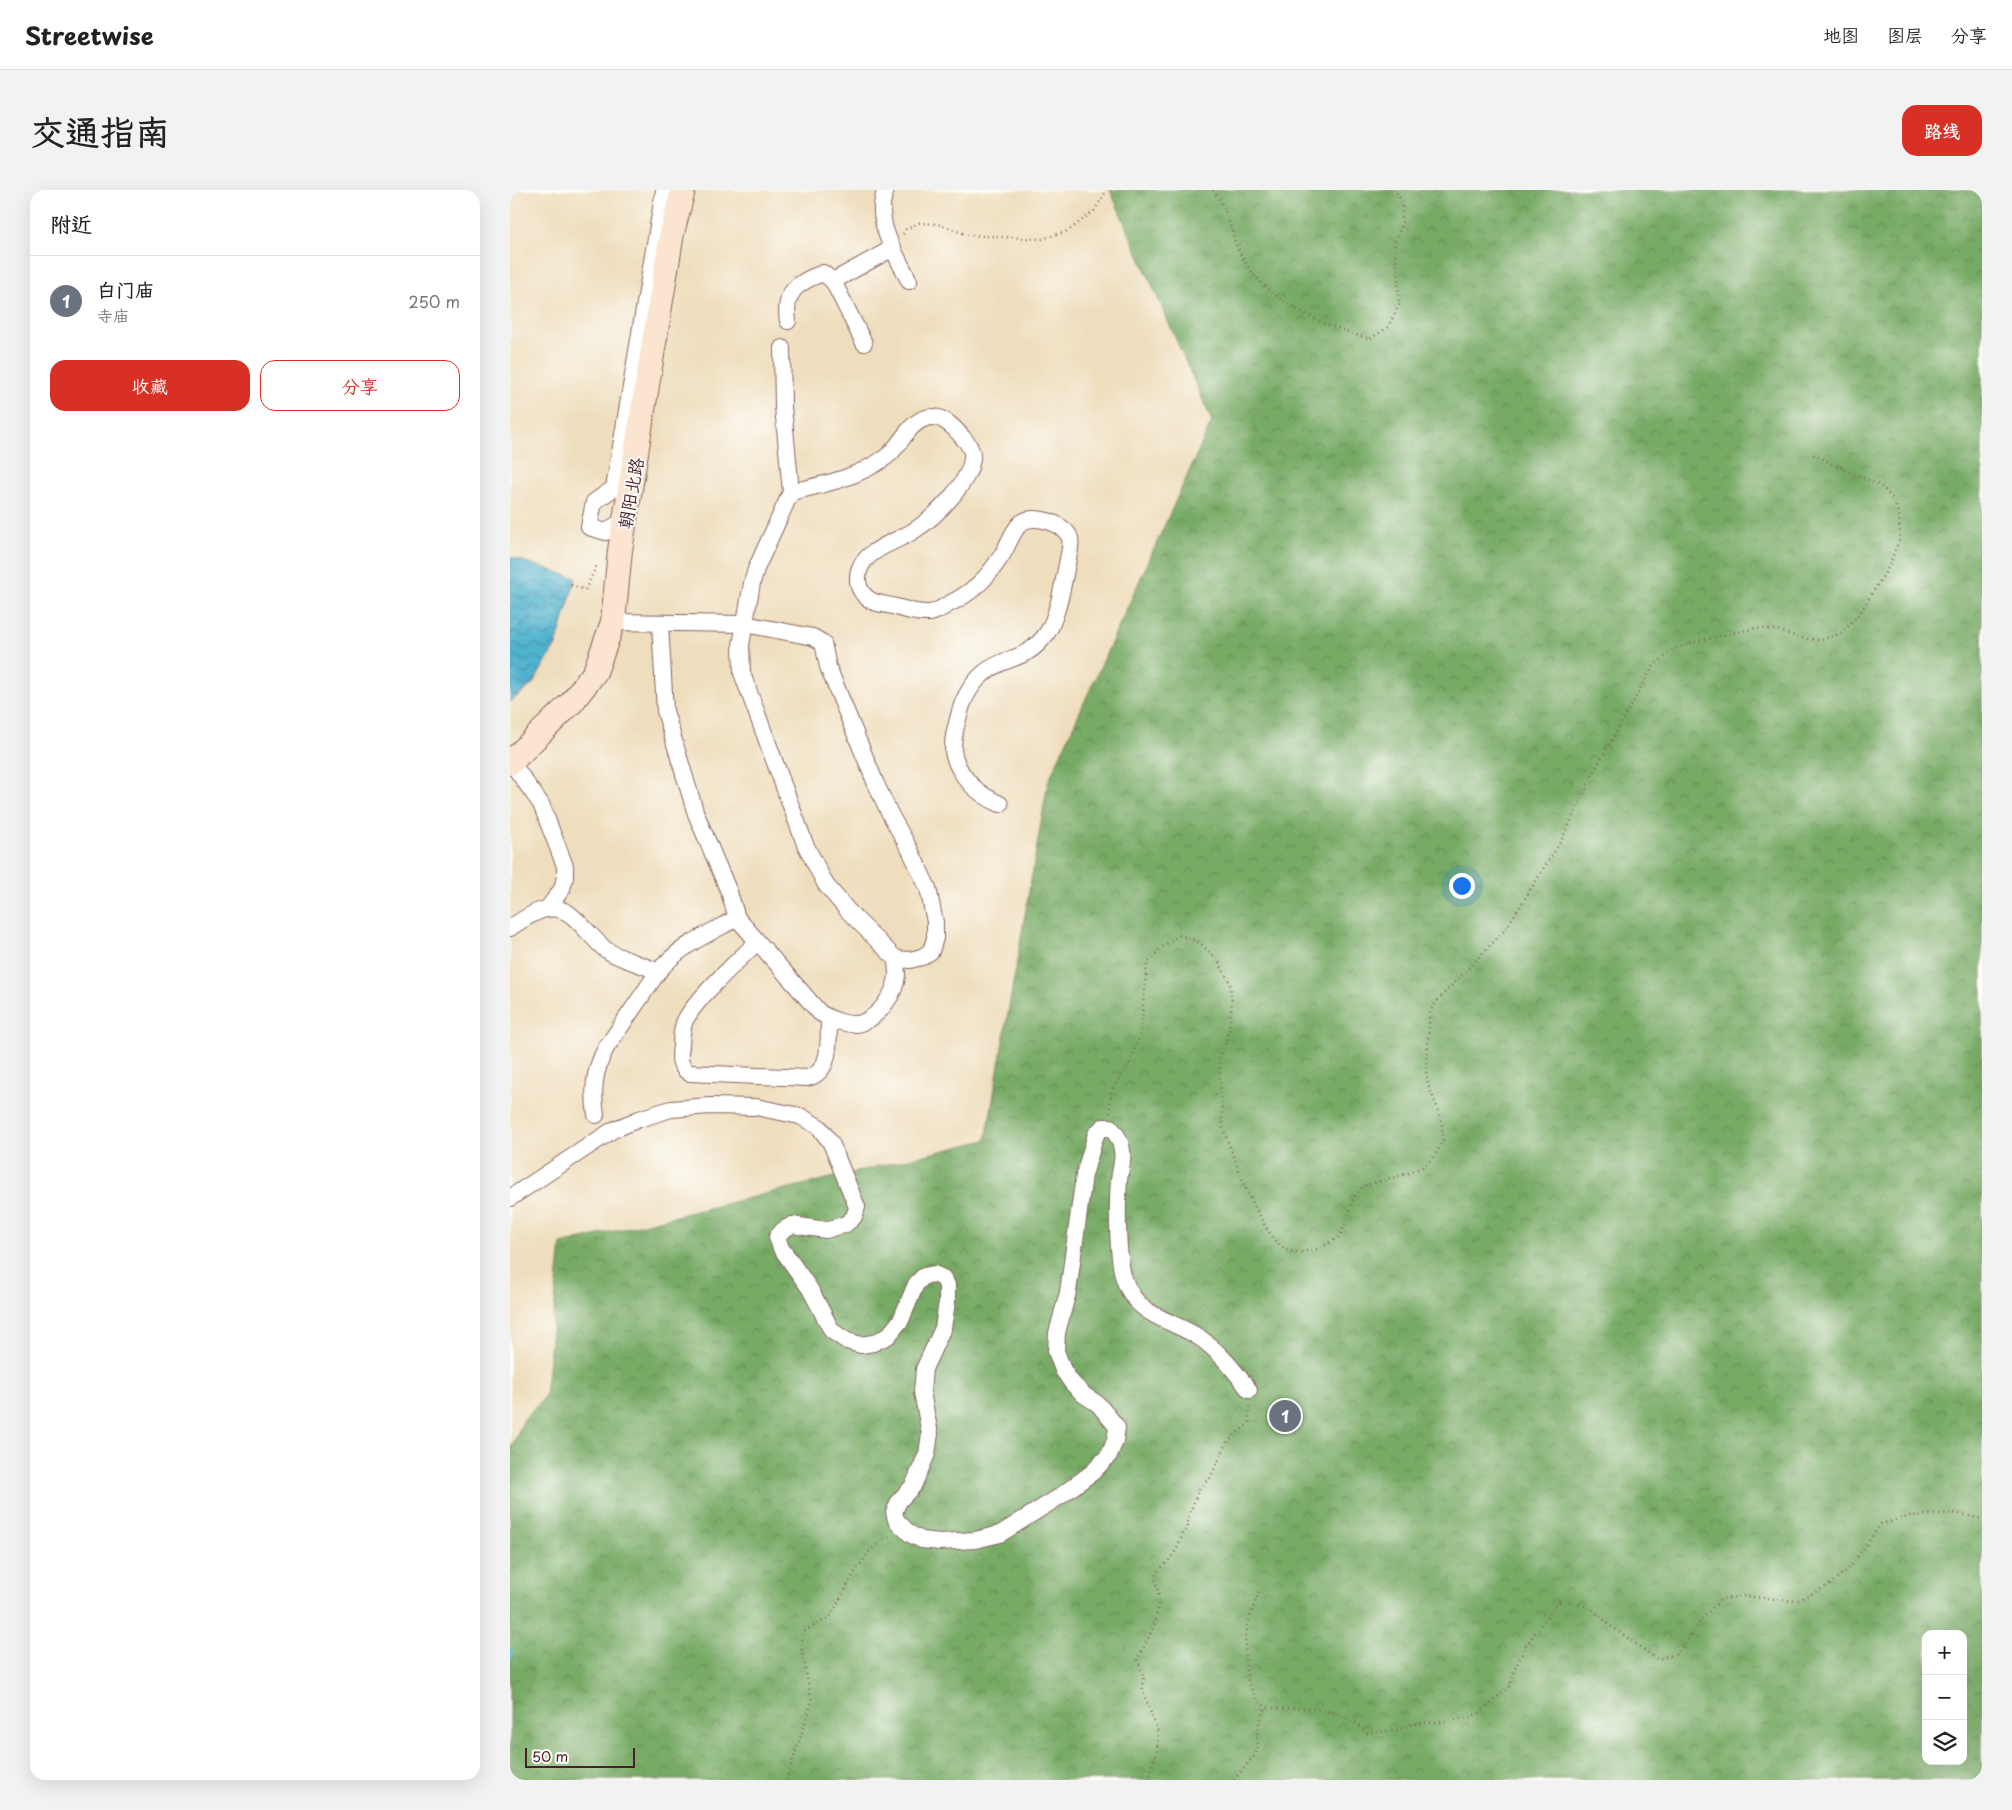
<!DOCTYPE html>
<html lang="zh">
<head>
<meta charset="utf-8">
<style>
	body { margin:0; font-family:"Playpen Sans","LXGW WenKai TC",sans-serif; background:#f2f2f2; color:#222 }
	.controls { position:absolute; right:15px; bottom:15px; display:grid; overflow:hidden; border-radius:10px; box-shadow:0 5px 20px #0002 }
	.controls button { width:45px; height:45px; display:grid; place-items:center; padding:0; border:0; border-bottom:1px solid #e0e0e0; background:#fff; color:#222; font:25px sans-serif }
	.scale { position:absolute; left:15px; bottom:12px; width:110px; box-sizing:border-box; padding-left:5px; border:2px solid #4a1f2b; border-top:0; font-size:14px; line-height:18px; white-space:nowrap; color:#4a1f2b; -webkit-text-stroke:4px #fdfcf7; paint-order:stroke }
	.you { position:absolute; left:951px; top:695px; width:18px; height:18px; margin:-12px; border:4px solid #fff; border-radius:50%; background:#1a73e8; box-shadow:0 0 0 8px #1a73e833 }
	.badge { display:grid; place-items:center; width:32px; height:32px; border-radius:50%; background:#d93025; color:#fff; font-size:16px; font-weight:700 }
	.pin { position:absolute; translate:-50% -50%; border:2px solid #fff; box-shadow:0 1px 5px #0006 }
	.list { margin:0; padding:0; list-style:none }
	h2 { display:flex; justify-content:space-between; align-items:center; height:65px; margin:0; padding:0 20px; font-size:21px }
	h2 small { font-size:16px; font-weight:400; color:#767676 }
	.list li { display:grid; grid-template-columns:32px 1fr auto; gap:15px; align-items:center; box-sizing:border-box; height:90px; padding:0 20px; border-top:1px solid #e0e0e0 }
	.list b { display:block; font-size:19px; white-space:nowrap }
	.list p { margin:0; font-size:16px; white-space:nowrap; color:#767676 }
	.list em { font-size:16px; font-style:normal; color:#767676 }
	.actions { display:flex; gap:10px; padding:15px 20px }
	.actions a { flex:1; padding:11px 0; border:1px solid #d93025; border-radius:15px; text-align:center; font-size:18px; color:#d93025 }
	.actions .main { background:#d93025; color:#fff }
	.icon { flex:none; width:28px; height:28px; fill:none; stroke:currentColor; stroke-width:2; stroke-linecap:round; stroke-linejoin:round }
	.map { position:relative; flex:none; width:1472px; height:1590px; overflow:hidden; border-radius:15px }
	header { display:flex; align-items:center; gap:30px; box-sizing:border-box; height:70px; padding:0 25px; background:#fff; border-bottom:1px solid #e0e0e0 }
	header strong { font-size:24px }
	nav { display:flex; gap:28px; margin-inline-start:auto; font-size:18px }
	.intro { display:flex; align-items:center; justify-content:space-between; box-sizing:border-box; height:120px; padding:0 30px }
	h1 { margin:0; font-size:35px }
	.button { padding:12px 22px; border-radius:15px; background:#d93025; color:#fff; font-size:18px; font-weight:700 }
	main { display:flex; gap:30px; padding:0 30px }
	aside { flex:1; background:#fff; border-radius:15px; box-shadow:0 5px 20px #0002 }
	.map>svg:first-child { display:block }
</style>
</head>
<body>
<header>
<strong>Streetwise</strong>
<nav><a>地图</a><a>图层</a><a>分享</a></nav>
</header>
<div class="intro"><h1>交通指南</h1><a class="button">路线</a></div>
<main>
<aside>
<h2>附近<small></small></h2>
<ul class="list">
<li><span class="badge" style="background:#6b7280">1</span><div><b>白门庙</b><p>寺庙</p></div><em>250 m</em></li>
</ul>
<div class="actions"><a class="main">收藏</a><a>分享</a></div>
</aside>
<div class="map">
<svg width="1472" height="1590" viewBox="0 0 1472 1590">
	<defs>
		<pattern id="forest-crowns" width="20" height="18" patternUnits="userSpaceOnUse" patternTransform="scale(1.25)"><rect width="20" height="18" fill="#77aa65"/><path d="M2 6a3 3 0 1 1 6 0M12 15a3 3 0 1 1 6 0" fill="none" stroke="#648a53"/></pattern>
		<pattern id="water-waves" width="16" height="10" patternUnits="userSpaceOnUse" patternTransform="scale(1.25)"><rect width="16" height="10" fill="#4fb2ce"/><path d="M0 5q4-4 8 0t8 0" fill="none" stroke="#4490a7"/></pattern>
	</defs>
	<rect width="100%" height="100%" fill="#fdfcf7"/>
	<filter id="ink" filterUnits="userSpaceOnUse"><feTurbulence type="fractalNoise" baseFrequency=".02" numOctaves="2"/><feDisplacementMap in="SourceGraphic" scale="10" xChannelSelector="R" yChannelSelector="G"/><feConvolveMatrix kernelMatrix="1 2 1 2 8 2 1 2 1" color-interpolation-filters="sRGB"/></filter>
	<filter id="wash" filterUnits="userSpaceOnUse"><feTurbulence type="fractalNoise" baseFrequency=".0096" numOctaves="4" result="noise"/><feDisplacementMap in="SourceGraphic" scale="20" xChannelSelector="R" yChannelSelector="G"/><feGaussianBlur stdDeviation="1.12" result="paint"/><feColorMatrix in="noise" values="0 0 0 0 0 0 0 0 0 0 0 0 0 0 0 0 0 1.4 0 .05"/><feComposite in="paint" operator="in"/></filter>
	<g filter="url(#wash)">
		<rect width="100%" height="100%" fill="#efdebd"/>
		<!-- forest -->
		<path fill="url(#forest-crowns)" stroke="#606448" fill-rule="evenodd" d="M600,0H1472V1590H0V1261L14,1229L35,1207L51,1054L476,950L538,592L702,231ZM1416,1444H1453V1571H1416Z"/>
		<!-- water -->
		<polygon fill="url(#water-waves)" stroke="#4c687c" points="0,367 66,388 46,455 22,495 0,512"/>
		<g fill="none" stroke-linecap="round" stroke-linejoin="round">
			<!-- stream -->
			<polyline stroke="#4fb2ce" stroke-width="4.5" points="0,1460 1,1463 0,1468"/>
			<!-- ferry -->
			<polyline stroke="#4c5a6c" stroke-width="1" stroke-dasharray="6 5" stroke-linecap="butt" points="0,444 61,395"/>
		</g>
	</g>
	<g filter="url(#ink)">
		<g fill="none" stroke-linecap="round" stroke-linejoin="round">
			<defs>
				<g id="minor">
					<path d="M376,0C362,30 387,65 399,91"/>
					<polyline points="323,91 383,58"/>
					<path d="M278,131C273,101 288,92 313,83L323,91L354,153"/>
					<path d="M281,302C315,294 347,288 376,267C390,257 398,233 416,228C431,223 444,237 453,248C458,253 463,261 462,268C460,293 425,327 405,340C390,350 372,354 359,366C343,380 344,403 364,412C371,414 379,415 386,417C397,420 409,424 420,423C426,422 432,418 437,415C462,403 477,389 492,365C498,356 502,341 511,333C523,323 555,333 560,348C561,351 560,356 560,359C555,382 549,425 537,443C516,473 497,464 474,483C460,495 452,511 448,529C445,540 441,554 444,566C451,589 469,605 490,614"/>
					<polyline points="116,328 96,342 79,337 84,312 104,298 154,0"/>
					<polyline points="103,432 235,434 303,447 313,453 318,477 366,594 380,624 400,660 418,698 425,732 425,748 421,761 412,767 400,770 386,769"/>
					<path d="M150,433L155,521L186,624L219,702L227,728L310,823C320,829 339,837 351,833C369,827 386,803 387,785C387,780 386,774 386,769L339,722L316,695L295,654L232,483L231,455L242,393L246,379L281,302L273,217L272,158"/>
					<polyline points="1,572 31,614 55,676 55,687 52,699 38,718"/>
					<path d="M0,738C18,726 41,708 62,726C74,736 83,749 95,759C110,770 131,773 148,782"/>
					<path d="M247,752C230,769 182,812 174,833C172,840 171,849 171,856C169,868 169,876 179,883L297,888C323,882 318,849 319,828"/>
					<path d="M86,925C82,900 84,881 96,858L148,782C169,756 198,744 227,728"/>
					<path d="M0,1008L103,940L129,929L161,919L200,916L246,917L290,926L309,937L321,953L347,1017L344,1027L336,1034L316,1040L282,1035L273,1040L267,1047L271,1058L300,1099L322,1141L337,1151L351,1155L363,1153L378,1146L391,1130L406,1094L414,1086L424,1084L433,1088L437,1095V1112L433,1138L414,1179L412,1202L420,1244L417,1264L403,1296L389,1311L384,1322L386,1330L400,1344L412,1350L430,1352L465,1350L490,1344L549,1307L583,1282L599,1265L605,1251L607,1237L588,1214L574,1205L562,1193L553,1180L546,1161L547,1143L558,1102L574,985L586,944L593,937H600C606,943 611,951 612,960C614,969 610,981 609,990C607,1014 607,1067 614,1089C627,1128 660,1128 690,1148C710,1162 724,1180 739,1200"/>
				</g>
				<polyline id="secondary" points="0,573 62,512 85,482 103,432 110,360 162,43 173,0"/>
			</defs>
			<!-- minor casing -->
			<use href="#minor" stroke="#84625e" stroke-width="18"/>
			<!-- secondary casing -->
			<use href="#secondary" stroke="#84625e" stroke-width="26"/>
			<!-- path -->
			<g stroke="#84625e" stroke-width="2.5" stroke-dasharray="1 4" stroke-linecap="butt">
				<path d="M703,0C708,7 713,15 716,23C721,35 723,48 728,59C749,108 812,136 860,149L878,137L889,115L888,85L884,53L892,35V12L885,0"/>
				<polyline points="393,44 396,39 409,33 428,34 458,45 532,49 558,41 584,21 597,0"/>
				<polyline points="61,395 75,400 88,373"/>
				<polyline points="600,923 601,901 618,876 630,847 637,774 651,758 670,745 689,752 707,769 720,793 722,813 719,840 709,871 713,939 739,1006 755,1036 767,1053 778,1061 791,1062 811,1058 829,1047 836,1032 844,1007 853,996 899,983 916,975 926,964 933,950 932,936 929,921 918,895 916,881 920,821 927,811 995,740 1051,651 1088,574 1142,478 1163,459 1188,451 1246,438 1267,440 1290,448 1311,450 1331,444 1350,423 1379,376 1390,348 1389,325 1383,309 1371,296 1300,263"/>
				<path d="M749,1402C745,1414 739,1426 737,1438C733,1459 733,1506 756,1516C765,1520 777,1518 787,1518C814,1518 836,1523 857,1543L887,1540L902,1534L937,1531L960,1527L969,1523L1000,1496L1004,1481L1016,1455L1048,1412H1059L1081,1418L1098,1434L1147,1469L1167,1464L1192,1429L1211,1409L1235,1406L1286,1411L1318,1396L1340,1377L1371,1334L1400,1326L1446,1323L1472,1329"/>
				<polyline points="276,1590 302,1512 291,1457 293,1442 320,1427 342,1387 358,1363 373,1349 382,1346"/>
				<path d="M640,1590L643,1571L647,1564L648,1542L635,1507L632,1496L634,1487L627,1469C639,1449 651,1426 648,1401C647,1394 643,1390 647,1383C648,1380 652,1377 655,1375C664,1365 670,1354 673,1342L678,1339V1327L690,1297L700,1288L718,1251L739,1233V1214"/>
				<path d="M724,1590L745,1565L749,1555C743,1544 751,1527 756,1516"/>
			</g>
			<!-- minor -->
			<use href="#minor" stroke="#fff" stroke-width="16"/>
			<!-- secondary -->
			<use href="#secondary" stroke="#fce5d0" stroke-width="24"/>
		</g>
	</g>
	<g text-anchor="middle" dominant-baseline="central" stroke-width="4" stroke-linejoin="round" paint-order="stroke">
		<!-- street labels -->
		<g font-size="18" fill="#4a1f2b" stroke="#fdfcf7">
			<text transform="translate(120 303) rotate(-80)">朝阳北路</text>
		</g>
	</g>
</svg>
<div class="controls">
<button>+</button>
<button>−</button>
<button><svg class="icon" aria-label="layers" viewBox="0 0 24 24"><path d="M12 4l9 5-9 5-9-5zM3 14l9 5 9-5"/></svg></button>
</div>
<div class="scale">50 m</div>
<div class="you"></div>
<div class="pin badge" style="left:775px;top:1226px;background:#6b7280">1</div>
</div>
</main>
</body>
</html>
